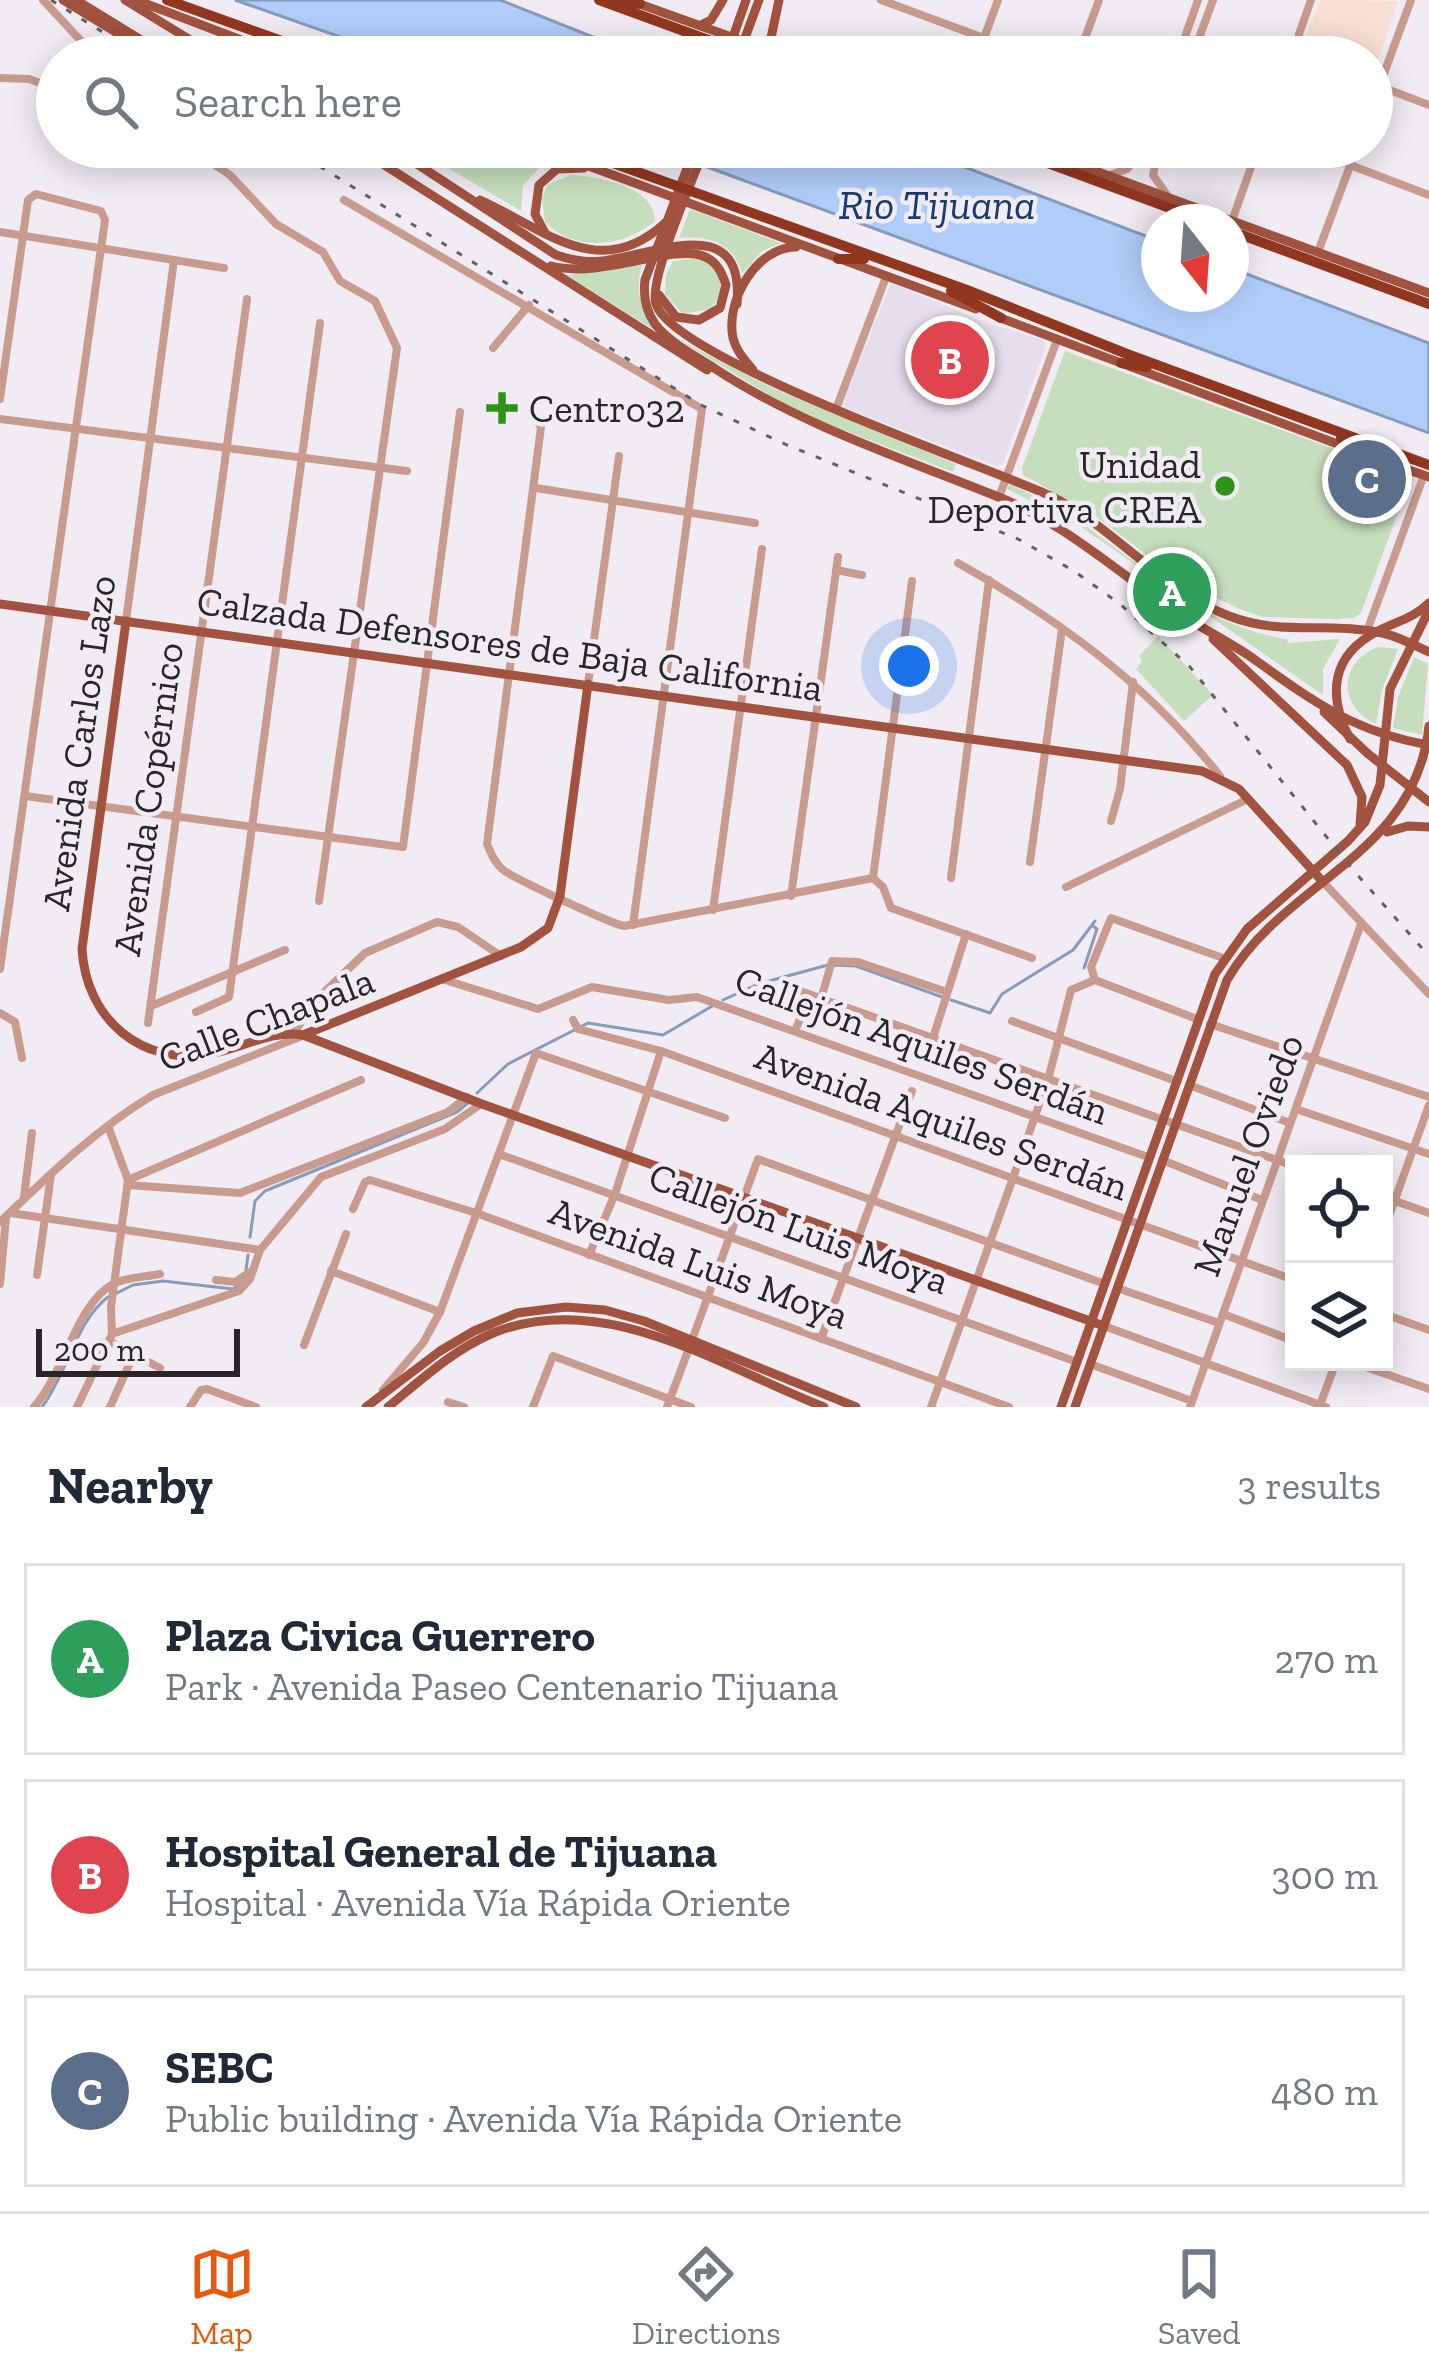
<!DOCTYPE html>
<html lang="en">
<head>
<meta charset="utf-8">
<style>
	body { margin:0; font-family:"Zilla Slab",serif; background:#f2f2f3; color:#1f2937 }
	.controls { position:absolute; right:36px; bottom:36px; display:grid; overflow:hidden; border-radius:0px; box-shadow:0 6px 30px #0003 }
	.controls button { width:108px; height:108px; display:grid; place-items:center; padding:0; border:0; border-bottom:3px solid #e0e1e3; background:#fff; color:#1f2937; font:60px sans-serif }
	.compass { position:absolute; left:1141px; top:204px; width:108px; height:108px; border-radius:50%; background:#fff; box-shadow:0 6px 30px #0003; rotate:163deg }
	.scale { position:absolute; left:36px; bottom:30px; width:204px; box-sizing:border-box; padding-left:12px; border:6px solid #282629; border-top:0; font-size:33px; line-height:42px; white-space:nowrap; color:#282629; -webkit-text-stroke:9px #f1ecf4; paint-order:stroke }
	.you { position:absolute; left:909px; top:666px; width:42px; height:42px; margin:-30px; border:9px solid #fff; border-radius:50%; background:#1a73e8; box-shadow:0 0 0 18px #1a73e833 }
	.badge { display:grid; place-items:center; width:78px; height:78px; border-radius:50%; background:#ea580c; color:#fff; font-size:39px; font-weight:700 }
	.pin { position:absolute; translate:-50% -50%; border:6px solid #fff; box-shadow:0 3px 12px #0006 }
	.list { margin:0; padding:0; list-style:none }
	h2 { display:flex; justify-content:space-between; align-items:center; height:156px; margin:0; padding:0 48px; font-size:51px }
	h2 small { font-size:39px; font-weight:400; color:#747a83 }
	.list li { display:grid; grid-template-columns:78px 1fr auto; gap:36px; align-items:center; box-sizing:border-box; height:192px; margin:0 24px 24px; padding:0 24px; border:3px solid #e0e1e3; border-radius:0px }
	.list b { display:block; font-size:45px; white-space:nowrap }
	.list p { margin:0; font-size:39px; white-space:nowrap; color:#747a83 }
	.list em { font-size:39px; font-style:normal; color:#747a83 }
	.icon { flex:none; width:66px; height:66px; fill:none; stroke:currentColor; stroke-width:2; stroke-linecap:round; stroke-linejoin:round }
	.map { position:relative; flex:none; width:1429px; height:1407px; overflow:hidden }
	.search { position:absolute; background:#fff; box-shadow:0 6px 30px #0003; left:36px; right:36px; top:36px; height:132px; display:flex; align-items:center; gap:30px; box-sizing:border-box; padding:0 42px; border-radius:66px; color:#747a83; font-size:45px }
	.sheet { height:804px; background:#fff }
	nav { display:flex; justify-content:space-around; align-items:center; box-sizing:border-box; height:168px; border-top:3px solid #e0e1e3; background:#fff; font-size:33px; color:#747a83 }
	nav a { display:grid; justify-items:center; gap:6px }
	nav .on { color:#ea580c }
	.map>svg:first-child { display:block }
</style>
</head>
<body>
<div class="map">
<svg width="1429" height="1407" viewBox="0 0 1429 1407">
	<rect width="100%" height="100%" fill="#f1ecf4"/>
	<!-- commercial -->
	<polygon fill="#f7dfd4" points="1320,0 1398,1 1372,77 1372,57 1298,57"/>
	<!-- built -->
	<polygon fill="#e6deed" points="891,283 984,322 1043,340 1046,346 1003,464 996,466 846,408 843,403"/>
	<!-- green -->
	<g fill="#c6debd">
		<polygon points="412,147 510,147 545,161 523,186 521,211"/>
		<path d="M571,175C600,177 654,186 655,221C623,247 576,253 545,222L542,199L548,184Z"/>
		<path d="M690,209L781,243L762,251L742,274C734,243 709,235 679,238Z"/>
		<path d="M697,258C722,266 728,291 710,309L683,314L665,294L666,275L673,261Z"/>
		<path d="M642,265C634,291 642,309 656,331L566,275Z"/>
		<polygon points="674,337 770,387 956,464 953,472 799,413"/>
		<polygon points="1065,351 1411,477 1361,613 1354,618 1335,619 1263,617 1239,609 1177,578 1089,511 1023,475 1022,468"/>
		<path d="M1009,484C1035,496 1060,509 1084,525C1148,569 1206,628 1287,639L1288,643L1340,639L1323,669V695L1081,527L1007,489Z"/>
		<polygon points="1158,636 1213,695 1184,721 1136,669 1142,662 1139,656"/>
		<path d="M1378,647L1398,649L1382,690L1376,724C1338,707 1338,662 1378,647Z"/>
		<polygon points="1414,657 1428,664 1422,735 1393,728 1398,697"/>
	</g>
	<!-- water -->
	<g fill="#b0cdf9" stroke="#879bbb" stroke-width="3">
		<polygon points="235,0 500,0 643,57 397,57"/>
		<polygon points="653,147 908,147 933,155 1159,241 1159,294 1231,294 1231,268 1429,343 1429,433"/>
	</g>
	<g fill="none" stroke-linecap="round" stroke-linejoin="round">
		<!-- stream -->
		<g stroke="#879bbb" stroke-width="3">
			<polyline points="1084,968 1097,929 1093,926"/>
			<polyline points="723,1000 758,984 828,965 856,966 942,997"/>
			<polyline points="951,1000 990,1013 1002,994 1073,950 1095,921"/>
			<polyline points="477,1093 508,1064 588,1023 663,1035 714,1005"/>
			<polyline points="250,1237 255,1201 265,1191 457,1112 468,1103"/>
			<polyline points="246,1270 248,1255"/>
			<polyline points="117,1293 133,1285 163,1281 233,1289 241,1284"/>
			<path d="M42,1407C67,1374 76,1321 108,1297"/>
		</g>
		<!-- minor -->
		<g stroke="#c99b8f" stroke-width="8">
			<polyline points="43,0 96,57"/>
			<polyline points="881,0 984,38"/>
			<polyline points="977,57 998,0"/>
			<polyline points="1078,57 1099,0"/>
			<polyline points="1178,57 1198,0"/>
			<polyline points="1192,57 1213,0"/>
			<polyline points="1291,57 1311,0"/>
			<polyline points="0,78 29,79 57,89"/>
			<polyline points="1379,86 1429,105"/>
			<polyline points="1372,106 1411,0"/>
			<polyline points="188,147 230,175 276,224 323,252 340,281 375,301 397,348 319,901"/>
			<polyline points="1159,147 1153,175 1167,195"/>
			<polyline points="1350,165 1429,195"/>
			<polyline points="1110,175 1127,169 1144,147"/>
			<polyline points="344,200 702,409 633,925"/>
			<polyline points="1232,221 1258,147"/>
			<polyline points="0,232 224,268"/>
			<polyline points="1318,252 1357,147"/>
			<polyline points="493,348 529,305"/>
			<polyline points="0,399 28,200 36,194 101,211 105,220 0,969"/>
			<polyline points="836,409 886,277"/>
			<polyline points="0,419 407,471"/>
			<path d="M538,422L541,427L487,844C491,853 494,862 502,869C510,877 612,924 624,926L873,878"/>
			<polyline points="536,488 755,523"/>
			<polyline points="999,497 1057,340"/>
			<path d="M958,563C1060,620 1147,684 1220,776"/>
			<polyline points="836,570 862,575"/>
			<polyline points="126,621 174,260"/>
			<polyline points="1367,631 1424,475"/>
			<polyline points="588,684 619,456"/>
			<polyline points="25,796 403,847 460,412"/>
			<polyline points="1111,821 1120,789 1133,682"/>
			<polyline points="1030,862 1062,629"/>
			<polyline points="873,878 912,581"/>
			<polyline points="873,878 883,887 891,908 1032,958"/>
			<polyline points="951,878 989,580"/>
			<polyline points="1323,882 1429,994"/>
			<polyline points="1066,887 1248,799"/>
			<polyline points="791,896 838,557"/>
			<polyline points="713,910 762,549"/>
			<polyline points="445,980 538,1009 592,987 669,1000 697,997 1148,1157"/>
			<polyline points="1095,980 1197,1019"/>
			<polyline points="786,986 1294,1166"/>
			<polyline points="821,999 832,961 858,962 947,992"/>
			<polyline points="151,1006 285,950"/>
			<polyline points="196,1012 229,997 320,323"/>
			<polyline points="0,1013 15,1022 22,1058"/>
			<polyline points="573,1020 578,1029 661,1051 1294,1280"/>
			<polyline points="1012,1021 1176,1081"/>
			<polyline points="148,1023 247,299"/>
			<polyline points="1210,1024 1429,1097"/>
			<polyline points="795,1031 810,995"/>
			<polyline points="294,1033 313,1003 365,953 437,922 458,927 501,956"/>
			<polyline points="933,1038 966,934"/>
			<polyline points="1189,1085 1290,1123"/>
			<polyline points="1296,1109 1429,1154"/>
			<polyline points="499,1154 1077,1362"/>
			<polyline points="1162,1160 1262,1200"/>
			<polyline points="128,1180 361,1080"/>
			<polyline points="128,1185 240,1193 448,1112 467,1097"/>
			<polyline points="24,1197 32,1133"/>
			<polyline points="1384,1197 1429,1213"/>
			<polyline points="353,1209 365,1182 370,1180 476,1213 1009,1407"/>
			<polyline points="11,1213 260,1250"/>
			<path d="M0,1222C48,1176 96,1129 153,1095L302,1036"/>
			<polyline points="1384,1230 1429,1105"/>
			<polyline points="589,1255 615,1194 661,1051"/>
			<polyline points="331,1271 440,1312"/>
			<polyline points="37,1275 51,1175"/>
			<polyline points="216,1280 235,1282 253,1270"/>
			<polyline points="0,1284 6,1218"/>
			<polyline points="1117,1288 1219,1323"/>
			<polyline points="1223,1314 1294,1341"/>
			<polyline points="1384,1314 1429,1330"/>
			<polyline points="1104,1326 1326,1407"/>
			<polyline points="112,1334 239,1291 250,1279 260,1250 321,1177 445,1129 481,1104"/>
			<polyline points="821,1339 912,1091"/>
			<polyline points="692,1340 758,1159 1105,1284"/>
			<polyline points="109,1341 160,1368"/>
			<polyline points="304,1345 346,1234"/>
			<polyline points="1351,1362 1429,1389"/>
			<polyline points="1090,1364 1192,1401"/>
			<polyline points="383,1390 423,1343 440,1312 536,1053 725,1118"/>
			<polyline points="448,1402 464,1407"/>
			<polyline points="1320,1405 1336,1362"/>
			<path d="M34,1407C64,1374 76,1304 113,1284C126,1277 146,1277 160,1274"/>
			<polyline points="77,1407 112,1334 111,1307 128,1180 108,1126"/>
			<polyline points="110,1407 133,1356"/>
			<polyline points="190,1407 201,1390 207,1389 256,1407"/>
			<polyline points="533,1407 553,1356 691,1407"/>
			<polyline points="667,1407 688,1351"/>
			<polyline points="931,1407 1048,1080 1071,990 1095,980 1091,967 1111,918 1223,958"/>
			<polyline points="1190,1407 1361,924"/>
		</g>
		<!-- major -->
		<g stroke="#a2533f" stroke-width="9">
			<polyline points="63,0 140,47"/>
			<polyline points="76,0 151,46 176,57"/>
			<polyline points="125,0 218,57"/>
			<polyline points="136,0 286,57"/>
			<polyline points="634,2 787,57"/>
			<polyline points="701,25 711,20 723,0"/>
			<polyline points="777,51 771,38 779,0"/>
			<polyline points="726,57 746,0"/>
			<polyline points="738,57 759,0"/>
			<polyline points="356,147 707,370"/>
			<path d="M391,147L556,255C571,260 586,263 602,261C656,255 745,210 737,304"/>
			<polyline points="537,147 976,309"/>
			<path d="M695,147L645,280C643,296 646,311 655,324C670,343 694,355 714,368C801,425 899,457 996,496C1060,521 1109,565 1165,604C1193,624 1223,638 1251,657C1311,700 1353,732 1429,745"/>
			<path d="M705,147C694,177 648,280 656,304C673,359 985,466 1051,496C1115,528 1162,590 1229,616C1281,636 1325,622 1377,632C1395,635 1412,644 1429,652"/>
			<polyline points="1030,147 1429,293"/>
			<path d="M480,200C543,228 599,284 665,223"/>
			<polyline points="545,233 535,214 539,185 557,169 584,168"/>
			<path d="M551,266C601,279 672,244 703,256C717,261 722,273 726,285L720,308L699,320L676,317L659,295"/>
			<polyline points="998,317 1359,452"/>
			<path d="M753,370C745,360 736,351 733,338C725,300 757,247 796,247"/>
			<polyline points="1380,460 1429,477"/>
			<polyline points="0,604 1202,771 1239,789 1323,882"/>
			<path d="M126,621L82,949C86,1019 141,1066 210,1054C239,1049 274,1029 303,1035L482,1104L1104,1326"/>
			<polyline points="1213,639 1347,765 1362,797 1360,824"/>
			<polyline points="1324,712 1367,753 1429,802"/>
			<path d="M1350,739C1327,695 1331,655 1378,631C1397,621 1414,618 1429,603"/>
			<polyline points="1387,832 1408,826 1429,827"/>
			<polyline points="303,1035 521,947 548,928 560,896 588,684"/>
			<polyline points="366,1407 440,1351 474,1331 517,1313 566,1307 605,1310 644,1321 856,1407"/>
			<path d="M388,1407C421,1380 453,1350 493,1333C605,1288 721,1367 824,1407"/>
			<polyline points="1061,1407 1215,974 1247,929 1348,841 1365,822 1380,785 1390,689 1429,610"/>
			<path d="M1075,1407L1227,980C1285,880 1415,857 1429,726"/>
		</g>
		<!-- highway -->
		<g stroke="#92371f" stroke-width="10">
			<polyline points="167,0 327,57"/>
			<polyline points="599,0 755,57"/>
			<polyline points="617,0 640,4"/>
			<polyline points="568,147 967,290 1127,354 1429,465"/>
			<polyline points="1004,147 1208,222"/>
			<polyline points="1231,231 1429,304"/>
			<polyline points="838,259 864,259"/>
			<polyline points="951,291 1001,318"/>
			<polyline points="1121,363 1147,367"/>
			<polyline points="1341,438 1382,461"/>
		</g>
		<!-- rail -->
		<g stroke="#646165" stroke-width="3" stroke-dasharray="6 12" stroke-linecap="butt">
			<polyline points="51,0 143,57"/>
			<polyline points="289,147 701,405 787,445 1018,539 1074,571 1120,604 1190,667 1354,871 1429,956"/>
		</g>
	</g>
	<!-- markers -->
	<g fill="#2e9419" stroke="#f1ecf4" stroke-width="4.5">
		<path d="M496 390h12v12h12v12h-12v12h-12v-12h-12v-12h12z"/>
		<circle cx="1225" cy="486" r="12"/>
	</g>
	<g text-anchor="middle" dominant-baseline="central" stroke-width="9" stroke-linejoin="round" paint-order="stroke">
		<!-- poi labels -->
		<g font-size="39" fill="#282629" stroke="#f1ecf4" text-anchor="start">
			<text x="529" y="408">Centro32</text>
			<text x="1201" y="464" text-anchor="end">Unidad<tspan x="1201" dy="45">Deportiva CREA</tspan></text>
		</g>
		<!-- street labels -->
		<g font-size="39" fill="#282629" stroke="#f1ecf4">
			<text transform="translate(510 644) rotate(8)">Calzada Defensores de Baja California</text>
			<text transform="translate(79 743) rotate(-82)">Avenida Carlos Lazo</text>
			<text transform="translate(148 799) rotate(-82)">Avenida Copérnico</text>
			<text transform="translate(266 1019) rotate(-21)">Calle Chapala</text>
			<text transform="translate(922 1045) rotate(20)">Callejón Aquiles Serdán</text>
			<text transform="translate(942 1121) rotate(20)">Avenida Aquiles Serdán</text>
			<text transform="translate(1248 1155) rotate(-70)">Manuel Oviedo</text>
			<text transform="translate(799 1228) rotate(20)">Callejón Luis Moya</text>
			<text transform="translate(699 1263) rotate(20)">Avenida Luis Moya</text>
		</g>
		<!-- water labels -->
		<g font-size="42" font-style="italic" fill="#183c70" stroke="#f1ecf4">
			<text x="937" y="204">Rio Tijuana</text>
		</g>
	</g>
</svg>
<div class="controls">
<button><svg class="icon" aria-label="locate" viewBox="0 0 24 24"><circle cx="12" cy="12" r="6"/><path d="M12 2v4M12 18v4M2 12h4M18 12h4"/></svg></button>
<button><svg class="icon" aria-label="layers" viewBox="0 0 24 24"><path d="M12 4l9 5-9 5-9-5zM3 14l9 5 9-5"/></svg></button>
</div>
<svg class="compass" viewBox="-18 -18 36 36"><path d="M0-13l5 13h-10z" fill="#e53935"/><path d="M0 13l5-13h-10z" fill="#747a83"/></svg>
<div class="scale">200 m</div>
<div class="you"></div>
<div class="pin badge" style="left:1172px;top:592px;background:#2e9e5b">A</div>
<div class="pin badge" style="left:950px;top:360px;background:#e0444e">B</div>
<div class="pin badge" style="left:1367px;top:479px;background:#5c6f8a">C</div>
<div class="search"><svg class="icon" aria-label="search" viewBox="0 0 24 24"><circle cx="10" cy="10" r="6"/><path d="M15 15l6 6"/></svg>Search here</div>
</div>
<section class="sheet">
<h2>Nearby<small>3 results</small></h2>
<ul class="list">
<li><span class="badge" style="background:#2e9e5b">A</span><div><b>Plaza Civica Guerrero</b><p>Park · Avenida Paseo Centenario Tijuana</p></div><em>270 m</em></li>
<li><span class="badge" style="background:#e0444e">B</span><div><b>Hospital General de Tijuana</b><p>Hospital · Avenida Vía Rápida Oriente</p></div><em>300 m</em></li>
<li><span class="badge" style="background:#5c6f8a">C</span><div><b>SEBC</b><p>Public building · Avenida Vía Rápida Oriente</p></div><em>480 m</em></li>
</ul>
</section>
<nav>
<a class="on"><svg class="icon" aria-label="map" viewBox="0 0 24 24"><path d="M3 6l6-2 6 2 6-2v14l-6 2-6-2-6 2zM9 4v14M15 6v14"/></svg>Map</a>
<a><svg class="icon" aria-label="directions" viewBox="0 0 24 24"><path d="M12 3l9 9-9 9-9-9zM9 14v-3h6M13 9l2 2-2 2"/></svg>Directions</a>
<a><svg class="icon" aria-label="saved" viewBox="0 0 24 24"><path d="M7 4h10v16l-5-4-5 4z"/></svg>Saved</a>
</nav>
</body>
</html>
